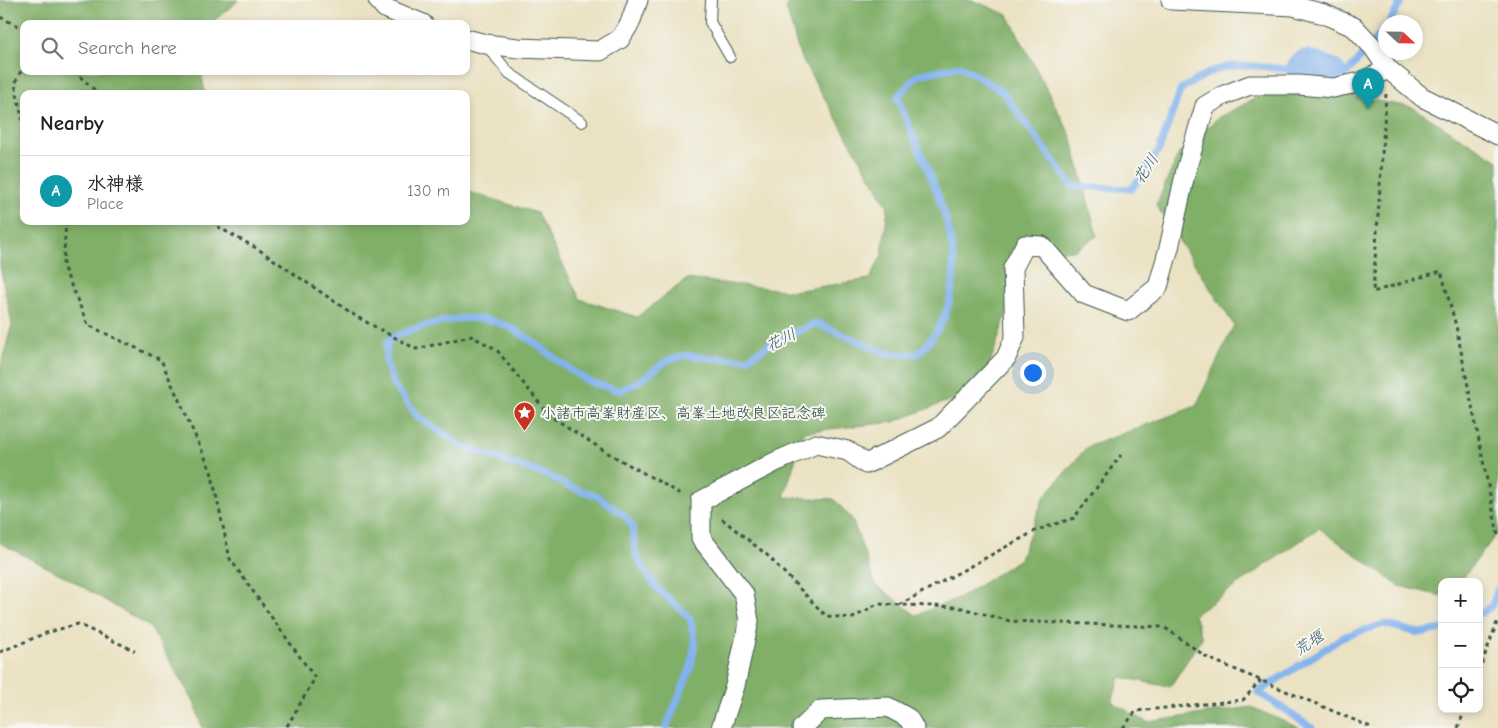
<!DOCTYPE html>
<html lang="en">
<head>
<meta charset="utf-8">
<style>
	body { margin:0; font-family:"Comic Neue","Klee One",sans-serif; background:#f2f2f2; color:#222 }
	.controls { position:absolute; right:15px; bottom:15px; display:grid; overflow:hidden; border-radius:10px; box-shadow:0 2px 8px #0003 }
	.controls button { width:45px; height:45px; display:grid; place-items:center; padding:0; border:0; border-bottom:1px solid #e0e0e0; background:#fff; color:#222; font:25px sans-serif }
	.compass { position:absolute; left:1378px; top:15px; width:45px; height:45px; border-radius:50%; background:#fff; box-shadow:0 2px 8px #0003; rotate:112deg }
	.you { position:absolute; left:1032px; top:372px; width:18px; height:18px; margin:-12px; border:4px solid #fff; border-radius:50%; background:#1a73e8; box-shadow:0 0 0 8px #1a73e833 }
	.badge { display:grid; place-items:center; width:32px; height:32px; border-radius:50%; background:#0b8043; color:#fff; font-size:16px; font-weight:700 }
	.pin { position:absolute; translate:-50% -41px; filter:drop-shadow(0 1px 2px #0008) }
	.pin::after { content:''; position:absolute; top:26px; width:18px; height:15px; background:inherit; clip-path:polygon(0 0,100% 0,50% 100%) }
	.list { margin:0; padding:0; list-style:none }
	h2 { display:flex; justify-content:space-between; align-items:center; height:65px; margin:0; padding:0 20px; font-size:21px }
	h2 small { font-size:16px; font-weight:400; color:#767676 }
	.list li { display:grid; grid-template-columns:32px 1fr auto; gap:15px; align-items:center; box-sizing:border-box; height:70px; padding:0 20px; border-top:1px solid #e0e0e0 }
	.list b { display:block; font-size:19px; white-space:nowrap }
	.list p { margin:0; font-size:16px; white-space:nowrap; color:#767676 }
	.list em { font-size:16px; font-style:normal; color:#767676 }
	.icon { flex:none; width:28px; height:28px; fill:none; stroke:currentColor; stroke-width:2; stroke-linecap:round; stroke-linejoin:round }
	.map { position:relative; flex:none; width:1498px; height:728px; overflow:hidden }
	.search { position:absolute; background:#fff; box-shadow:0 2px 8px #0003; left:20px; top:20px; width:450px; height:55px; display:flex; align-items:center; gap:12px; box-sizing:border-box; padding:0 18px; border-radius:10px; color:#767676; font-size:19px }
	.panel { position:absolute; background:#fff; box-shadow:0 2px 8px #0003; left:20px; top:90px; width:450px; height:135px; border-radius:10px }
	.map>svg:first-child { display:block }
</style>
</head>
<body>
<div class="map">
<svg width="1498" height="728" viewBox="0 0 1498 728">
	<rect width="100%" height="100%" fill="#f6f6f2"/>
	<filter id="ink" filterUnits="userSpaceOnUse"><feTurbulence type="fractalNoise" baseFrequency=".02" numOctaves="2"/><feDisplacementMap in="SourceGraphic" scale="10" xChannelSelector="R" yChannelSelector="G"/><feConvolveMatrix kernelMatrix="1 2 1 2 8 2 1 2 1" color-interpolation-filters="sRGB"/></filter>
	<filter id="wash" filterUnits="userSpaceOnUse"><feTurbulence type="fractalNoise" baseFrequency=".0096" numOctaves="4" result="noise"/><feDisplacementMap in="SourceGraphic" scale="20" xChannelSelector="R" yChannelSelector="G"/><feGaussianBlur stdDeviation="1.12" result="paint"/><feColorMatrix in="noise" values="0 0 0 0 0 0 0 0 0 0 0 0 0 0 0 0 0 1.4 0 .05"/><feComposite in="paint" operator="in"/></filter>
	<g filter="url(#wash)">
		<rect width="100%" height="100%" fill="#ebe2c3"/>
		<!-- forest -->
		<polygon fill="#80af68" stroke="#50764e" points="0,0 239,0 210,24 24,24 24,71 201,71 205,94 24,94 24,221 466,221 466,191 537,213 580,299 637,317 687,279 793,291 870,279 882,255 888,207 800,56 786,7 791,0 972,0 1008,15 1071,136 1097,236 1075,250 1023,253 1008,309 982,388 893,422 804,432 784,497 834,499 852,519 876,585 916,615 961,597 1020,559 1044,497 1087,447 1196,406 1234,325 1156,205 1179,153 1219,117 1282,85 1412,107 1498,161 1498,532 1460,582 1442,582 1442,596 1399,586 1319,528 1194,615 1202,638 1170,687 1120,677 1112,702 1147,722 1251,707 1299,728 202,728 195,704 150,627 66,577 0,543 0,369 12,324 0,266"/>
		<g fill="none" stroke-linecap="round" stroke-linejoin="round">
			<!-- stream -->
			<g stroke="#83b3ee" stroke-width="7">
				<polyline points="1390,22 1402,0"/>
				<polyline points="1327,77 1348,72 1386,27"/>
				<polyline points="1479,614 1491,607 1498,589"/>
				<path d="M666,728L691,667L695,641L690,618L656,587L636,556L632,525L624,515L597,496L570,487L549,476L462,446L418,417L393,384L386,362L387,342C404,330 417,328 437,323C510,304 531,347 586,380C596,385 609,387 619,391L641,380L666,361L686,355L710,358L747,359L770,344L816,323L888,354H918C995,278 928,178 897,97L918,75L960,66L1002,91L1072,186L1132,189L1159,150L1181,89C1193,83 1208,71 1222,68C1249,62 1279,70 1307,70"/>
				<polyline points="1312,728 1258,692 1345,636 1384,624 1419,633 1442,629"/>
			</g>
			<!-- river -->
			<polyline stroke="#83b3ee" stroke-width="41" points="1307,70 1327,77"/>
		</g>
	</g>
	<g filter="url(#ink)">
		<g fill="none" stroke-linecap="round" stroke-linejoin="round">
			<defs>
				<g id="service">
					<polyline points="711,0 710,22 730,57"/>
					<polyline points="486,45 509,73 582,122"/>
				</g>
				<g id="minor">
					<polyline points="378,0 385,8 423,24"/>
					<polyline points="1171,0 1293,6 1324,14 1354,27 1373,47 1388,69 1422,97 1498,135"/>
					<polyline points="466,39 486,44 518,48 600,51 620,39 630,23 638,0"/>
					<polyline points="721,728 735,686 749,621 744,594 701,538 701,501 775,462 816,444 848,451 866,464 938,428 1006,358 1015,337 1013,268 1025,245 1042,246 1084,294 1128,311 1158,287 1169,248 1186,170 1205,106 1222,96 1250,85 1299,85 1333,88 1361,82 1388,69"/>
					<polyline points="802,728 821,710 888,707 908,718 914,728"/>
				</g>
			</defs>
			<!-- service casing -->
			<use href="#service" stroke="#3e5649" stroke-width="12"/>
			<!-- minor casing -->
			<use href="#minor" stroke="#3e5649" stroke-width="21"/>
			<!-- path -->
			<g stroke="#3e5649" stroke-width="3" stroke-dasharray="4 4" stroke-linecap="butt">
				<polyline points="0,17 24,29"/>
				<polyline points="357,24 358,24"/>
				<polyline points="24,64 15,84 24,127"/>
				<polyline points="74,71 99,94"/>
				<polyline points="1386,94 1373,292 1441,271 1456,326 1498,535"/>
				<polyline points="66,221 63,266 88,325 161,360 211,471 230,559 315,678 286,728"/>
				<polyline points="212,221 216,226 258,249 357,317 416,349 471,336 496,349 549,415 606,452 683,495"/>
				<polyline points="722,519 767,555 826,616 853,618 877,604 958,607 1010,621 1164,627 1208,658 1373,728"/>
				<polyline points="899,605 1037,530 1074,518 1121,455"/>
				<polyline points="0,652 46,633 78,624 135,651"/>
				<polyline points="1479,671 1498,620"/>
				<polyline points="1123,728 1136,711 1243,700 1261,680"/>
				<polyline points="1458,728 1465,709"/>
			</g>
			<!-- service -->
			<use href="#service" stroke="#fff" stroke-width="10"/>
			<!-- minor -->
			<use href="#minor" stroke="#fff" stroke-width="19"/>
		</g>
	</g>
	<!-- icons -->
	<defs>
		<symbol id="sight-pin" viewBox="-11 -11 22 30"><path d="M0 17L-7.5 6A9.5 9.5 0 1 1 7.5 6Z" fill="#c8321e" stroke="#f6f6f2"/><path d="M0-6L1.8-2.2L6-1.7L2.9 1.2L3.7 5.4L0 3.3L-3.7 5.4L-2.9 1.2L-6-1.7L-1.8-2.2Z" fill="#fff"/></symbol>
	</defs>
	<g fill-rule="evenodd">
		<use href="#sight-pin" x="512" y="400" width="25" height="34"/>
	</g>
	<g text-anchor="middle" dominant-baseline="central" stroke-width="4" stroke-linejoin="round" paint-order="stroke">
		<!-- poi labels -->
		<g font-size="15" fill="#1f3d34" stroke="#f6f6f2" text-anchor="start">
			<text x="541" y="413">小諸市高峯財産区、高峯土地改良区記念碑</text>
		</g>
		<!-- water labels -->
		<g font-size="16" font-style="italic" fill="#385a62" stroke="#f6f6f2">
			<text transform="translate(1146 169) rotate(-56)">花川</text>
			<text transform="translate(781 340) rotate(-26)">花川</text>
			<text transform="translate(1309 643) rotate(-33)">荒堰</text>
		</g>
	</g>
</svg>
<div class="controls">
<button>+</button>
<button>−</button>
<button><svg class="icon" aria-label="locate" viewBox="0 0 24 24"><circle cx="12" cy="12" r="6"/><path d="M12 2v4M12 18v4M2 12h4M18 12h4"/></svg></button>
</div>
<svg class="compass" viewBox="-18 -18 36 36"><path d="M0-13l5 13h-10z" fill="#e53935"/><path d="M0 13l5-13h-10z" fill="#767676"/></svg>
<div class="you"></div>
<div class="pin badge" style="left:1368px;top:109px;background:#0f9aa8">A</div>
<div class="search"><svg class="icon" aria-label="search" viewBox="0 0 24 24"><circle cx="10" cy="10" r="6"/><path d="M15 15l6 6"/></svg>Search here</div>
<section class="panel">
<h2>Nearby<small></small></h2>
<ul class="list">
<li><span class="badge" style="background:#0f9aa8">A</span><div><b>水神様</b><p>Place</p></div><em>130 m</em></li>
</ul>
</section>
</div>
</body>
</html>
